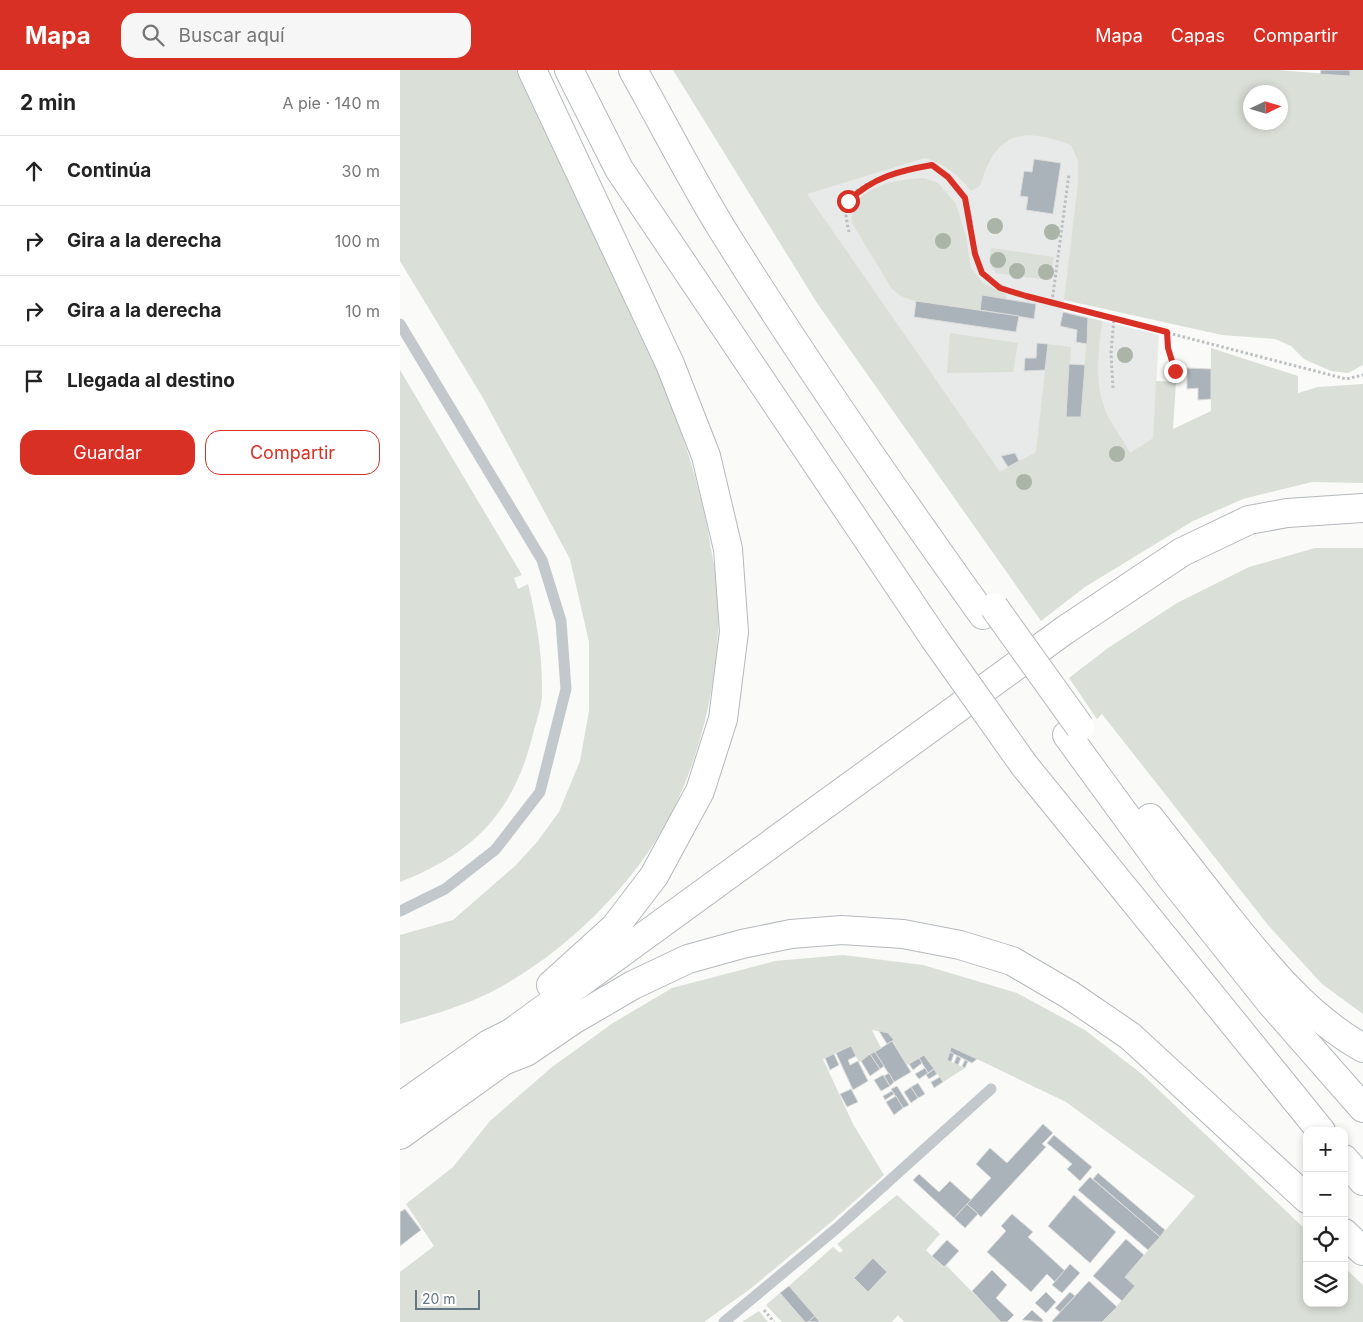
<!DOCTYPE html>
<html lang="es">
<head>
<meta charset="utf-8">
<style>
	body { margin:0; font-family:Inter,sans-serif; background:#f6f6f6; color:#222 }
	.controls { position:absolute; right:15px; bottom:15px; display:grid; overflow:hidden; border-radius:10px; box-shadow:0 2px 8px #0003 }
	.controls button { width:45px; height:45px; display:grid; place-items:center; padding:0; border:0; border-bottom:1px solid #e0e0e0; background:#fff; color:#222; font:25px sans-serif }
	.compass { position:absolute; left:843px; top:15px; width:45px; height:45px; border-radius:50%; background:#fff; box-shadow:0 2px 8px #0003; rotate:86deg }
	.scale { position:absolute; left:15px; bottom:12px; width:65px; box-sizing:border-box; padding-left:5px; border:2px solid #657683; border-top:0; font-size:14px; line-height:18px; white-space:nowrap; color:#657683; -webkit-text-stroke:4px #fff; paint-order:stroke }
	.stop { position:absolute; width:15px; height:15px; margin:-11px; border:4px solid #d93025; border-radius:50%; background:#fff }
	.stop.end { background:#d93025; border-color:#fff; box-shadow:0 1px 5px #0008 }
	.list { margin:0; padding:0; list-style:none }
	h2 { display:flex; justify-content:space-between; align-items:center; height:65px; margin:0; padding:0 20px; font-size:21px }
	h2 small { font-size:16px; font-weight:400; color:#767676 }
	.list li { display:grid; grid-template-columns:32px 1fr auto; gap:15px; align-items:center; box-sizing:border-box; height:70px; padding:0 20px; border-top:1px solid #e0e0e0 }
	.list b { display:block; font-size:19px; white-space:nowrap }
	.list em { font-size:16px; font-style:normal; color:#767676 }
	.actions { display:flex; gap:10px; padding:15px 20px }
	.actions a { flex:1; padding:11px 0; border:1px solid #d93025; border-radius:15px; text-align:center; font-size:18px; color:#d93025 }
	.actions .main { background:#d93025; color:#fff }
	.icon { flex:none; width:28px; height:28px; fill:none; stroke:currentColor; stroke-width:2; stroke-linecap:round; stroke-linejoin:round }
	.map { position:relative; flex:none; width:963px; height:1252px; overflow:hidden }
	header { display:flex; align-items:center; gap:30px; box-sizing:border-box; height:70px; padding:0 25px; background:#d93025; color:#fff }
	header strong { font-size:24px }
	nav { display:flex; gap:28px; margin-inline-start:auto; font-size:18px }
	.search { width:350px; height:45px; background:#f6f6f6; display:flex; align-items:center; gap:12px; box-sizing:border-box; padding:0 18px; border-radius:15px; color:#767676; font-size:19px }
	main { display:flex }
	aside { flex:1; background:#fff }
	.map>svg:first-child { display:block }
</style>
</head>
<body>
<header>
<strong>Mapa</strong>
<div class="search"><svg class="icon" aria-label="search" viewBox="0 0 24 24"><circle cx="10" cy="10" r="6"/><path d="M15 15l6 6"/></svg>Buscar aquí</div>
<nav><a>Mapa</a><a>Capas</a><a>Compartir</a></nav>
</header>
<main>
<aside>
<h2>2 min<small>A pie · 140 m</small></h2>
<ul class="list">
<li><svg class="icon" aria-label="ahead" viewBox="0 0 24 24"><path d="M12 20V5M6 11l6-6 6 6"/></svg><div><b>Continúa</b></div><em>30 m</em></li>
<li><svg class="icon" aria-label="right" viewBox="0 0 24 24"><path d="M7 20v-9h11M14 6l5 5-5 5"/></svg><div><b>Gira a la derecha</b></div><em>100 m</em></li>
<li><svg class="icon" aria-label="right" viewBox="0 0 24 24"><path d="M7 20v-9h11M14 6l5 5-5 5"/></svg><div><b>Gira a la derecha</b></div><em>10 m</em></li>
<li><svg class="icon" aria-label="arrive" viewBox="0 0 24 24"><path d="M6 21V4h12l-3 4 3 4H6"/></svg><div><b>Llegada al destino</b></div></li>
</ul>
<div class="actions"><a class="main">Guardar</a><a>Compartir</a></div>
</aside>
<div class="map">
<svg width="963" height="1252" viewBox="0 0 963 1252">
	<rect width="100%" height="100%" fill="#fafaf8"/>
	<!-- built -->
	<polygon fill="#e8e9e9" points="687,40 663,241 759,265 753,368 632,448 406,124"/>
	<!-- green -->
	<g fill="#dadfd7" fill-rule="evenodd">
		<path d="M0,0H120C152,70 184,139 216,209C257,298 296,382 311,479C314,497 320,518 319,536C318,627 294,722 239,795C201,845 152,889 97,919C67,935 33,945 0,954V865L53,850L115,796L137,772L159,742L180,691L189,641V572L170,489L83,328L0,191Z"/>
		<path d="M273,0H879L950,6V0H963V295L948,303L931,301L904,289L891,276L875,269L822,265L664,230L678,113V91L671,75C621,56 596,62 580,116L571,121C559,105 545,95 526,88L407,124L600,402L636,382L648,274L671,277L666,346L681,347L688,248L702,251C698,284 693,320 710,350C716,361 724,371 730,383L753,368L756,311L776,312L773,359L811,341V278L898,306V323L918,317L963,314V413L912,412L843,429L793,451L685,517L641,551L417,233ZM851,22H881V52H851Z"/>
		<path d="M523,108L538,113L556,134L566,167L571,198L583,213L606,224V229L582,225L580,240L511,230L501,226L492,219L452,153C451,116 494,110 523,108Z"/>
		<polygon points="591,178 654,187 650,207 641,209 596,203 589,192"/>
		<polygon points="550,263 618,273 613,302 547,303"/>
		<path d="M0,300L122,505L114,508L118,519L128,514C137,551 143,588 142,627C141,639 136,652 133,664C114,742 74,783 0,812Z"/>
		<polygon points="915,478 963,478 963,944 922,914 868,855 702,644 697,649 669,608 708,578 777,533 849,497"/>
		<polygon points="443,885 523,895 617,923 685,960 743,1005 907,1161 907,1233 944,1233 944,1197 963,1215 963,1252 702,1252 735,1216 725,1207 795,1126 666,1032 552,977 547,990 565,998 543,1012 524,985 507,995 488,963 472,960 481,978 461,991 459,992 451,976 423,989 453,1054 484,1105 430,1153 350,1219 304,1252 0,1252 0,1202 34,1176 6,1134 53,1097 90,1051 152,997 213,953 272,918 375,891"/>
		<path d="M497,1125L540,1164L526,1180L543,1197L546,1195L601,1252H504L498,1245L492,1252H420L389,1216L433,1177L440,1183L443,1180L437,1174ZM473,1188L487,1202L468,1222L454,1208Z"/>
		<polygon points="380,1223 405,1252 382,1252 366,1235"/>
		<polygon points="359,1241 368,1252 342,1252"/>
	</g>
	<!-- building -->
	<g fill="#aab3b9" stroke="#dcdcda">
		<polygon points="921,0 950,0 950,6 920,4"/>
		<polygon points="634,89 661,93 653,144 626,140 628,127 620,126 624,101 632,102"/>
		<polygon points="582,225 636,234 634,249 580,240"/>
		<polygon points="516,231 619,246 616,262 514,247"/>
		<polygon points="663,242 688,248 687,274 676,272 677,260 660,256"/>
		<polygon points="637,273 648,274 645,300 624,301 625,288 636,288"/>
		<polygon points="669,294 685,295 681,347 666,347"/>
		<polygon points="787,298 811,299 811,329 798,330 798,318 787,319"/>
		<polygon points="615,383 619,391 608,397 601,386"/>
		<polygon points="479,961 488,963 494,970 487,974"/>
		<polygon points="492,971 511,1002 494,1012 475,982"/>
		<polygon points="451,976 456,986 448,990 450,995 458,991 468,1011 453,1020 436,983"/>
		<polygon points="551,977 577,989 572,993 550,982"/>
		<polygon points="475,982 484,996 480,999 470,984"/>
		<polygon points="550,982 554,984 551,992 547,990"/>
		<polygon points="434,984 439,995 430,1000 425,988"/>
		<polygon points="470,984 480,999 470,1006 461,991"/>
		<polygon points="524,985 534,999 528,1003 519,988"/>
		<polygon points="557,986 561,988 558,995 554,993"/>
		<polygon points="519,988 522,993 513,1000 509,994"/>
		<polygon points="565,990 568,991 565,998 562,996"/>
		<polygon points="525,998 528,1003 519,1009 515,1004"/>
		<polygon points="534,999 537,1004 529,1009 526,1005"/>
		<polygon points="489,1003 494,1012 490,1016 484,1006"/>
		<polygon points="483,1005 490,1016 481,1021 474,1010"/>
		<polygon points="540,1007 543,1012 534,1018 531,1012"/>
		<polygon points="518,1013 525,1024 518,1028 511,1017"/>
		<polygon points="497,1016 509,1035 503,1038 491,1019"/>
		<polygon points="511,1017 518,1028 511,1033 504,1022"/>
		<polygon points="451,1019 458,1032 447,1037 440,1024"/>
		<polygon points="492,1021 494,1024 485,1030 483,1026"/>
		<polygon points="496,1026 503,1038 494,1045 486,1032"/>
		<polygon points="643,1054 653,1063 642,1074 646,1077 581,1147 567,1134 591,1108 576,1094 590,1078 607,1093"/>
		<polygon points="654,1065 692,1097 680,1111 667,1099 672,1094 647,1073"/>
		<polygon points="698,1103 765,1160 760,1167 693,1109"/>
		<polygon points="519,1104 539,1122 550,1111 571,1130 554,1148 513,1110"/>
		<polygon points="690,1107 760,1167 748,1180 678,1120"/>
		<polygon points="674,1125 716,1162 690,1193 648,1156"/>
		<polygon points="567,1134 578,1144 565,1158 554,1148"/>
		<polygon points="5,1139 21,1160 0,1176 0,1142"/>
		<polygon points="612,1144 633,1162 628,1167 665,1201 655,1212 647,1204 631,1222 587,1182 606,1161 601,1156"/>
		<polygon points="726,1169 744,1185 725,1207 735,1216 722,1231 693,1206"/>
		<polygon points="547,1170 559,1181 544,1197 532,1186"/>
		<polygon points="473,1188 487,1202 468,1222 454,1208"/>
		<polygon points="670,1194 680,1203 662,1223 652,1215"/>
		<polygon points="592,1200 607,1215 596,1228 614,1245 607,1252 601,1252 572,1221"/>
		<polygon points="689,1211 717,1237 702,1252 653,1252 652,1251"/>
		<polygon points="389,1216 415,1246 408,1252 405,1252 380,1223"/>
		<polygon points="646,1222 656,1232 646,1243 635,1233"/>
		<polygon points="670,1222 675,1226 660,1242 655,1238"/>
		<polygon points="632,1240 643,1250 642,1252 622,1250"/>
		<polygon points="415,1246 420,1252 408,1252"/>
	</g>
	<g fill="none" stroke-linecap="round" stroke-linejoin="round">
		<defs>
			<g id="motorway">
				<polyline points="132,0 270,294 306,386 328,479 334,562 323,649 300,721 254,806 215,857 151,915"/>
				<polyline points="169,0 219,99 534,568"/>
				<path d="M233,0C263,53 290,107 322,159C404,291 492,418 583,545"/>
				<polyline points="667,665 772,809 870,932 963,1038"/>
				<polyline points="624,695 921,1061"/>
				<path d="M750,748C775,780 800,812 825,844C865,894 906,946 963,978"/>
				<polyline points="0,1037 89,974 111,963 665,560 782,482 849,450 887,443 963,438"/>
				<polyline points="0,1065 103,991 126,982 173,950 233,915 288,889 342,874 391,864 442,860 503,864 560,875 612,891 670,925 730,966 907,1129"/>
				<polyline points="944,1089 963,1111"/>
				<polyline points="944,1163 963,1181"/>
			</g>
		</defs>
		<!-- motorway casing -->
		<use href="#motorway" stroke="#b4b9bd" stroke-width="30"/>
		<!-- path -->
		<g stroke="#bbbfc2" stroke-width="3" stroke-dasharray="2.5 2.5" stroke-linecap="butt">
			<path d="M449,162C447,153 444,140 448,131C459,109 510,99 532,95C544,104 557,115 565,128C569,136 571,149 572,158C578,203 582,211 626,226L946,309L963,305"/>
			<polyline points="652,232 669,104"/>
			<polyline points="767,262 768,278 775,301"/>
			<polyline points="713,318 711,283 714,248"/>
			<polyline points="364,1240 374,1252"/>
		</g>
		<!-- service -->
		<g stroke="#c3c8cc" stroke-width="11">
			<polyline points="0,254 142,490 161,551 166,619 140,722 95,780 45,819 0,841"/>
			<polyline points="324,1252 437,1158 591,1019"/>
		</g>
		<!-- motorway -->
		<use href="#motorway" stroke="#fff" stroke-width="28"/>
		<defs>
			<g id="motorway-bridge">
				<polyline points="594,537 680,657"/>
				<polyline points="534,568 624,695"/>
			</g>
		</defs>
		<!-- motorway-bridge casing -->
		<use href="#motorway-bridge" stroke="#b4b9bd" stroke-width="30" stroke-linecap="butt"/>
		<!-- motorway-bridge -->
		<use href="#motorway-bridge" stroke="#fff" stroke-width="28"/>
	</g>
	<!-- trees -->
	<g fill="#aab4a7">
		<circle cx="595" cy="156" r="8"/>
		<circle cx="652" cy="162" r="8"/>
		<circle cx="543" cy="171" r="8"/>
		<circle cx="598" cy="190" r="8"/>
		<circle cx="617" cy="201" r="8"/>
		<circle cx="646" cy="202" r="8"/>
		<circle cx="725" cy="285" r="8"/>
		<circle cx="717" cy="384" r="8"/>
		<circle cx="624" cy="412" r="8"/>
	</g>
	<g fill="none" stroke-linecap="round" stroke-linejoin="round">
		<!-- route -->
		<path stroke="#d93025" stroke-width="6" d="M448,131C474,107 498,101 532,95L548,107L565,128L575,184L582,203L600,218L626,226L767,262L768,278L775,301"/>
	</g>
</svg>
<div class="controls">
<button>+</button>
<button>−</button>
<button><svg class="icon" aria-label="locate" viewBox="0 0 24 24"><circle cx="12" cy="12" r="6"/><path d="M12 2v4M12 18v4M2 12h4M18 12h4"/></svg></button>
<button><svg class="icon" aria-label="layers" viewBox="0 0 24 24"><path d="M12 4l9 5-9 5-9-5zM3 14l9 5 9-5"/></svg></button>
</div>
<svg class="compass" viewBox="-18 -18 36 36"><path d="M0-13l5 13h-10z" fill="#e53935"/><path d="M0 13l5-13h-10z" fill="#767676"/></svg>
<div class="scale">20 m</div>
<div class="stop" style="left:448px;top:131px"></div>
<div class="stop end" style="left:775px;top:301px"></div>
</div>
</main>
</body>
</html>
